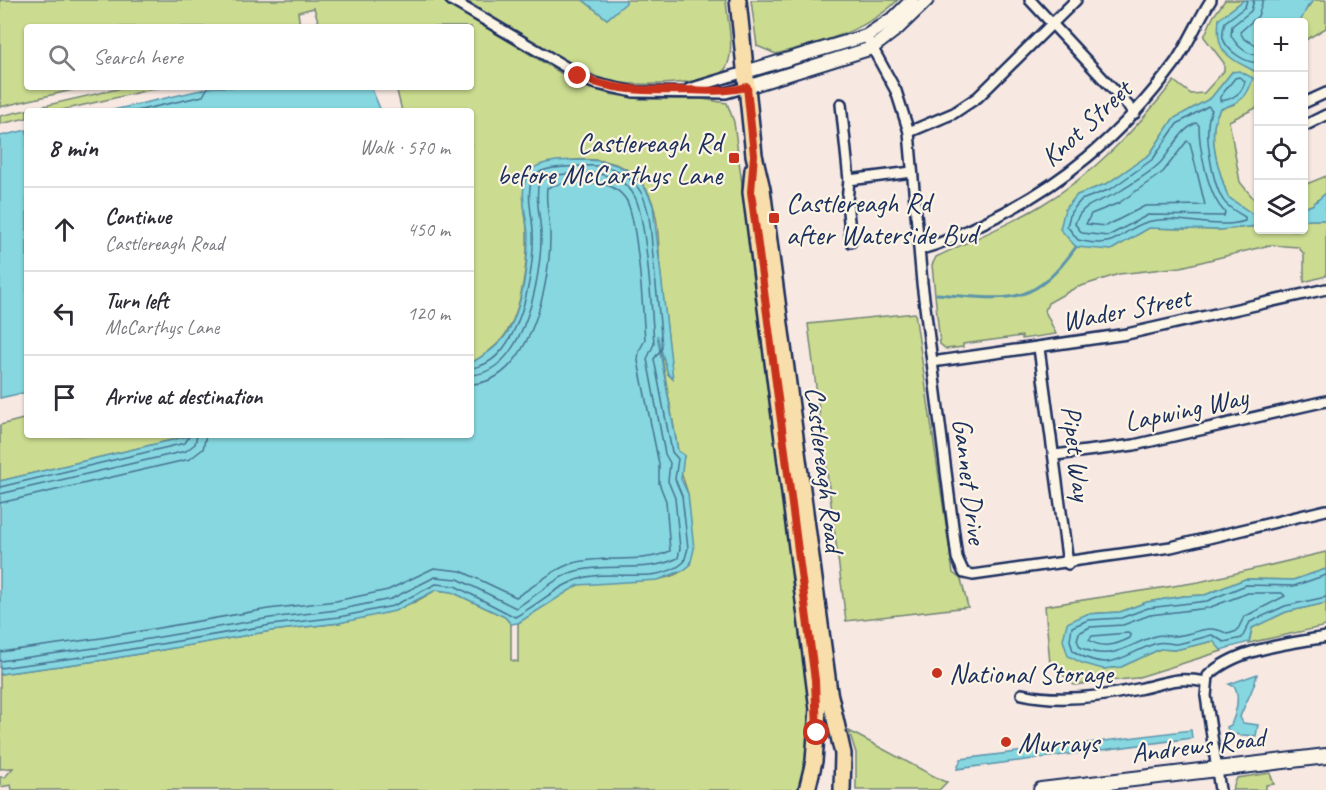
<!DOCTYPE html>
<html lang="en">
<head>
<meta charset="utf-8">
<style>
	body { margin:0; font-family:Caveat,sans-serif; background:#f7f7f7; color:#2b2b33 }
	.controls { position:absolute; right:18px; top:18px; display:grid; overflow:hidden; border-radius:6px; box-shadow:0 2px 4px #0004 }
	.controls button { width:54px; height:54px; display:grid; place-items:center; padding:0; border:0; border-bottom:2px solid #e1e1e2; background:#fff; color:#2b2b33; font:30px sans-serif }
	.stop { position:absolute; width:18px; height:18px; margin:-14px; border:4px solid #c8321e; border-radius:50%; background:#fff }
	.stop.end { background:#c8321e; border-color:#fff; box-shadow:0 2px 6px #0008 }
	.list { margin:0; padding:0; list-style:none }
	h2 { display:flex; justify-content:space-between; align-items:center; height:78px; margin:0; padding:0 24px; font-size:26px }
	h2 small { font-size:20px; font-weight:400; color:#7c7c81 }
	.list li { display:grid; grid-template-columns:39px 1fr auto; gap:18px; align-items:center; box-sizing:border-box; height:84px; padding:0 24px; border-top:2px solid #e1e1e2 }
	.list b { display:block; font-size:22px; white-space:nowrap }
	.list p { margin:0; font-size:20px; white-space:nowrap; color:#7c7c81 }
	.list em { font-size:20px; font-style:normal; color:#7c7c81 }
	.icon { flex:none; width:33px; height:33px; fill:none; stroke:currentColor; stroke-width:2; stroke-linecap:round; stroke-linejoin:round }
	.map { position:relative; flex:none; width:1326px; height:790px; overflow:hidden }
	.search { position:absolute; background:#fff; box-shadow:0 2px 4px #0004; left:24px; top:24px; width:450px; height:66px; display:flex; align-items:center; gap:15px; box-sizing:border-box; padding:0 21px; border-radius:6px; color:#7c7c81; font-size:22px }
	.panel { position:absolute; background:#fff; box-shadow:0 2px 4px #0004; left:24px; top:108px; width:450px; height:330px; border-radius:6px }
	.map>svg:first-child { display:block }
</style>
</head>
<body>
<div class="map">
<svg width="1326" height="790" viewBox="0 0 1326 790">
	<rect width="100%" height="100%" fill="#f7e8e2"/>
	<filter id="ink" filterUnits="userSpaceOnUse"><feTurbulence type="fractalNoise" baseFrequency=".0167" numOctaves="2"/><feDisplacementMap in="SourceGraphic" scale="12" xChannelSelector="R" yChannelSelector="G"/><feConvolveMatrix kernelMatrix="1 2 1 2 8 2 1 2 1" color-interpolation-filters="sRGB"/></filter>
	<g filter="url(#ink)">
		<!-- green -->
		<g fill="#cbdb8f" stroke="#738576" stroke-width="1.5">
			<path d="M0,0H441L582,86L609,94L640,99H702L727,103L734,122L810,713V741L798,790H12L11,785L0,787V777H5L13,768L0,769V674L104,660L271,631L339,623L415,602L436,590L452,592L505,617L511,624V660L518,662V623C537,611 557,594 578,585C613,570 659,594 690,565L688,494L681,472L684,455L678,451L656,324L668,374L672,378C669,342 664,306 660,269C658,245 660,211 646,189C631,163 603,158 575,160C559,162 533,161 526,178C520,195 527,216 527,233C528,260 522,307 508,330C500,345 485,355 471,363V111H402L396,87H471V27H320L314,8L298,12L300,27H27V87H85L0,107Z"/>
			<path d="M465,0H583L607,19L625,3L626,0H726C727,20 736,50 726,68C715,86 633,86 614,82C600,79 588,74 576,67Z"/>
			<path d="M751,0H898C865,33 819,42 776,54L757,46Z"/>
			<path d="M1225,0H1244L1219,19L1258,57V107L1229,121L1240,182L1258,204V218L1228,197C1219,171 1205,133 1220,109L1235,104L1232,72L1211,98L1173,119L1150,154L1108,183L1077,195L1111,250L1149,228L1219,230L1258,226V230H1304V220H1326V276L1304,282V254L1298,247L1270,245L1181,267L1119,274L1075,288L1048,303L1045,311L1056,334L1022,339V336L963,344V347L946,349L940,344L932,265L936,257C971,240 1007,226 1040,206C1094,174 1136,129 1174,81L1191,94L1204,93L1224,71V63L1204,37L1213,17Z"/>
			<polygon points="1314,0 1326,0 1326,28 1304,41 1304,22 1296,22"/>
			<polygon points="126,87 162,87 58,111 27,111 27,118 0,124 0,116"/>
			<polygon points="1326,176 1326,193 1312,205 1304,208 1304,185"/>
			<polygon points="915,313 953,573 961,579 968,607 846,621 808,324"/>
			<polygon points="27,418 27,435 193,435 0,481 0,425"/>
			<polygon points="1326,552 1326,569 1293,580 1245,579 1205,595 1184,596 1147,602 1120,612 1087,614 1103,669 1121,667 1160,649 1175,650 1214,641 1222,651 1136,678 1074,685 1050,664 1045,606 1199,582"/>
			<polygon points="1326,603 1326,626 1249,643 1252,628 1286,612"/>
			<polygon points="849,731 943,781 947,782 939,790 856,790 856,753"/>
			<polygon points="1270,773 1274,784 1266,785 1266,790 1232,790 1237,778"/>
		</g>
		<!-- water -->
		<g fill="#86d7df" stroke="#5b94ab" stroke-width="1.5">
			<polygon points="583,0 626,0 626,3 607,19"/>
			<path d="M1244,0H1314L1308,6L1300,22H1258V65L1254,71C1227,56 1215,53 1219,19Z"/>
			<path d="M1239,71L1253,78C1247,99 1240,102 1220,109C1205,133 1219,172 1228,197L1258,218V226L1219,230L1149,228L1111,250L1076,247L1060,229L1065,209L1077,195L1108,183L1150,154L1173,119L1211,98L1232,72Z"/>
			<polygon points="214,87 371,87 381,111 109,111"/>
			<polygon points="27,130 27,392 0,398 0,136"/>
			<path d="M584,160C618,160 642,172 653,206L673,379L668,374L657,335L678,451L684,455L681,479L688,494L694,549L690,565L684,570L658,580L578,585L518,623L511,624L505,617L452,592L436,590L395,611L339,623L271,631L104,660L0,674V481L193,435H471V363C485,355 501,345 509,330C523,303 528,265 528,235C527,216 515,181 534,168C547,159 569,161 584,160Z"/>
			<polygon points="1326,193 1326,220 1304,220 1304,208 1312,205"/>
			<polygon points="1326,569 1326,603 1286,612 1252,628 1249,642 1221,650 1213,641 1175,650 1160,649 1121,667 1103,669 1082,663 1068,656 1063,640 1067,623 1087,614 1120,612 1147,602 1184,596 1205,595 1245,579 1293,580"/>
			<path d="M1257,674C1255,688 1245,703 1240,717L1243,723L1258,725L1256,736L1229,734L1227,727L1231,725C1236,714 1240,698 1235,687L1229,684Z"/>
			<polygon points="1191,730 1192,738 957,769 961,759"/>
		</g>
		<g fill="none" stroke-linecap="round" stroke-linejoin="round">
			<!-- shore -->
			<g stroke="#467292" stroke-width="1.5">
				<path d="M1247,0L1245,7L1225,22C1224,26 1222,33 1223,38C1226,50 1246,64 1258,62"/>
				<path d="M1254,0L1251,11L1232,26L1231,35C1236,45 1246,55 1258,55"/>
				<polyline points="1258,46 1244,39 1240,32 1258,16 1263,0"/>
				<path d="M1239,77L1245,81C1243,93 1232,100 1220,101V97L1235,78Z"/>
				<path d="M1208,106L1212,110C1202,127 1212,182 1223,200C1227,207 1238,213 1245,217V221C1214,231 1179,213 1147,222C1116,232 1120,250 1078,240L1067,226L1071,212L1081,200L1111,189L1153,159L1177,124Z"/>
				<polyline points="136,111 203,96 208,87"/>
				<path d="M1196,123L1199,125C1199,147 1208,197 1225,212L1224,216L1148,215L1108,236L1082,233L1075,224C1081,201 1105,202 1122,190C1134,182 1149,174 1160,163C1173,149 1178,132 1196,123Z"/>
				<polygon points="1187,141 1190,143 1205,205 1145,206 1106,226 1086,224 1091,214 1119,203 1163,172"/>
				<polyline points="0,487 185,443 190,435"/>
				<polyline points="0,494 186,451 195,444 197,435"/>
				<polyline points="0,503 190,459 203,449 206,435"/>
				<path d="M1326,575L1294,586L1246,585L1207,601L1148,608L1121,618L1088,620L1072,627L1070,640L1073,651C1112,675 1122,654 1157,643C1163,641 1169,644 1176,644C1188,642 1200,638 1212,635L1224,642L1242,638L1250,622L1285,606L1326,597"/>
				<path d="M1248,593H1282L1285,596L1244,617L1237,631L1228,634C1206,622 1197,635 1174,636C1168,637 1162,634 1155,636C1127,645 1111,663 1080,647L1077,640L1079,633L1090,627L1123,625L1150,615L1208,608Z"/>
				<path d="M1128,633L1131,635L1130,638C1116,645 1102,649 1089,640L1092,636Z"/>
				<path d="M0,652L101,638L268,609L336,601L388,590L434,568L461,571L516,597C534,587 553,569 573,563C605,554 640,565 670,551L666,501L659,483V464L638,361L639,351L645,340C643,314 638,215 625,198C614,183 597,181 579,183C568,183 557,183 547,188C545,203 550,218 550,234C551,280 531,382 471,384"/>
				<path d="M0,661L102,647L270,618L337,610L391,599L435,577L458,579L516,608C535,597 555,577 576,571C610,562 645,574 678,558L680,548L675,498L668,481L670,463L665,454L647,359L654,344C652,314 647,220 635,197C625,177 604,173 584,173C570,174 550,173 539,182C535,198 540,216 541,233C542,274 525,372 471,375"/>
				<path d="M0,668L103,654L271,625L339,617L393,606L436,584L455,586L515,617C541,603 564,579 593,576C622,572 661,583 684,562L688,548L682,496L675,479L678,459L672,452L654,359L662,348C660,318 656,287 653,257C651,237 651,213 642,194C638,186 628,176 620,172C604,163 584,166 566,167C556,168 539,168 533,178C525,193 533,217 533,232C535,271 520,363 471,368"/>
			</g>
			<!-- stream -->
			<path stroke="#5b94ab" stroke-width="3" d="M937,294C1007,299 1032,309 1076,247"/>
			<defs>
				<g id="minor">
					<polyline points="451,0 593,83 634,92 726,93 747,87"/>
					<polyline points="1030,0 1135,113"/>
					<polyline points="866,36 896,91 909,132 922,283 957,558 964,573 973,575 1171,547 1326,510"/>
					<polyline points="689,89 745,72"/>
					<polyline points="1304,103 1326,93"/>
					<polyline points="841,104 849,180 847,201 851,242"/>
					<polyline points="1304,126 1326,115"/>
					<polyline points="909,132 954,113 978,97 1076,0"/>
					<polyline points="849,180 912,172"/>
					<path d="M920,249C941,245 959,234 979,225C1061,187 1121,136 1175,63C1189,43 1198,20 1211,0"/>
					<polyline points="1039,348 1068,564"/>
					<polyline points="932,362 1127,334 1326,289"/>
					<polyline points="1055,455 1134,445 1326,401"/>
					<path d="M1022,694C1059,703 1101,697 1138,689C1168,683 1173,676 1206,682"/>
					<path d="M1220,790L1206,696L1208,676C1236,648 1289,644 1326,637"/>
				</g>
				<g id="tertiary">
					<polyline points="745,72 866,36 895,17 912,0"/>
					<polyline points="747,87 872,48 898,28 927,0"/>
				</g>
				<polyline id="secondary" points="1041,790 1326,756"/>
				<g id="primary">
					<polyline points="738,0 754,155 762,189 829,692 843,754 842,790"/>
					<polyline points="753,170 751,192 818,709 814,761 807,790"/>
				</g>
			</defs>
			<!-- minor casing -->
			<use href="#minor" stroke="#1b2f5e" stroke-width="14"/>
			<!-- tertiary casing -->
			<use href="#tertiary" stroke="#1b2f5e" stroke-width="16"/>
			<!-- secondary casing -->
			<use href="#secondary" stroke="#1b2f5e" stroke-width="18"/>
			<!-- primary casing -->
			<use href="#primary" stroke="#1b2f5e" stroke-width="20"/>
			<!-- minor -->
			<use href="#minor" stroke="#fcf5e5" stroke-width="9"/>
			<!-- tertiary -->
			<use href="#tertiary" stroke="#fcf5e5" stroke-width="12"/>
			<!-- secondary -->
			<use href="#secondary" stroke="#fcf5e5" stroke-width="14"/>
			<!-- primary -->
			<use href="#primary" stroke="#f8deab" stroke-width="15"/>
		</g>
	</g>
	<g fill="none" stroke-linecap="round" stroke-linejoin="round" filter="url(#ink)">
		<!-- route -->
		<path stroke="#c8321e" stroke-width="8" d="M578,76C613,91 644,91 682,90C705,90 724,93 747,87L754,155L751,192L815,680L817,733"/>
	</g>
	<!-- markers -->
	<g fill="#c8321e" stroke="#fcf5e5" stroke-width="2">
		<rect x="728" y="152" width="12" height="12" rx="3"/>
		<rect x="768" y="212" width="12" height="12" rx="3"/>
		<circle cx="937" cy="673" r="6"/>
		<circle cx="1006" cy="742" r="6"/>
	</g>
	<g text-anchor="middle" dominant-baseline="central" stroke-width="4.5" stroke-linejoin="round" paint-order="stroke">
		<!-- street labels -->
		<g font-size="28" fill="#1b2f5e" stroke="#fcf5e5">
			<text transform="translate(1086 123) rotate(-43)">Knot Street</text>
			<text transform="translate(1126 309) rotate(-11)">Wader Street</text>
			<text transform="translate(1186 409) rotate(-12)">Lapwing Way</text>
			<text transform="translate(1077 453) rotate(83)">Pipet Way</text>
			<text transform="translate(825 469) rotate(83)">Castlereagh Road</text>
			<text transform="translate(970 481) rotate(83)">Gannet Drive</text>
			<text transform="translate(1198 745) rotate(-7)">Andrews Road</text>
		</g>
		<!-- poi labels -->
		<g font-size="28" fill="#1b2f5e" stroke="#fcf5e5" text-anchor="start">
			<text x="722" y="142" text-anchor="end">Castlereagh Rd<tspan x="722" dy="32">before McCarthys Lane</tspan></text>
			<text x="786" y="202">Castlereagh Rd<tspan x="786" dy="32">after Waterside Bvd</tspan></text>
			<text x="949" y="673">National Storage</text>
			<text x="1018" y="742">Murrays</text>
		</g>
	</g>
</svg>
<div class="controls">
<button>+</button>
<button>−</button>
<button><svg class="icon" aria-label="locate" viewBox="0 0 24 24"><circle cx="12" cy="12" r="6"/><path d="M12 2v4M12 18v4M2 12h4M18 12h4"/></svg></button>
<button><svg class="icon" aria-label="layers" viewBox="0 0 24 24"><path d="M12 4l9 5-9 5-9-5zM3 14l9 5 9-5"/></svg></button>
</div>
<div class="stop" style="left:817px;top:733px"></div>
<div class="stop end" style="left:578px;top:76px"></div>
<div class="search"><svg class="icon" aria-label="search" viewBox="0 0 24 24"><circle cx="10" cy="10" r="6"/><path d="M15 15l6 6"/></svg>Search here</div>
<section class="panel">
<h2>8 min<small>Walk · 570 m</small></h2>
<ul class="list">
<li><svg class="icon" aria-label="ahead" viewBox="0 0 24 24"><path d="M12 20V5M6 11l6-6 6 6"/></svg><div><b>Continue</b><p>Castlereagh Road</p></div><em>450 m</em></li>
<li><svg class="icon" aria-label="left" viewBox="0 0 24 24"><path d="M17 20v-9H6M10 6l-5 5 5 5"/></svg><div><b>Turn left</b><p>McCarthys Lane</p></div><em>120 m</em></li>
<li><svg class="icon" aria-label="arrive" viewBox="0 0 24 24"><path d="M6 21V4h12l-3 4 3 4H6"/></svg><div><b>Arrive at destination</b></div></li>
</ul>
</section>
</div>
</body>
</html>
